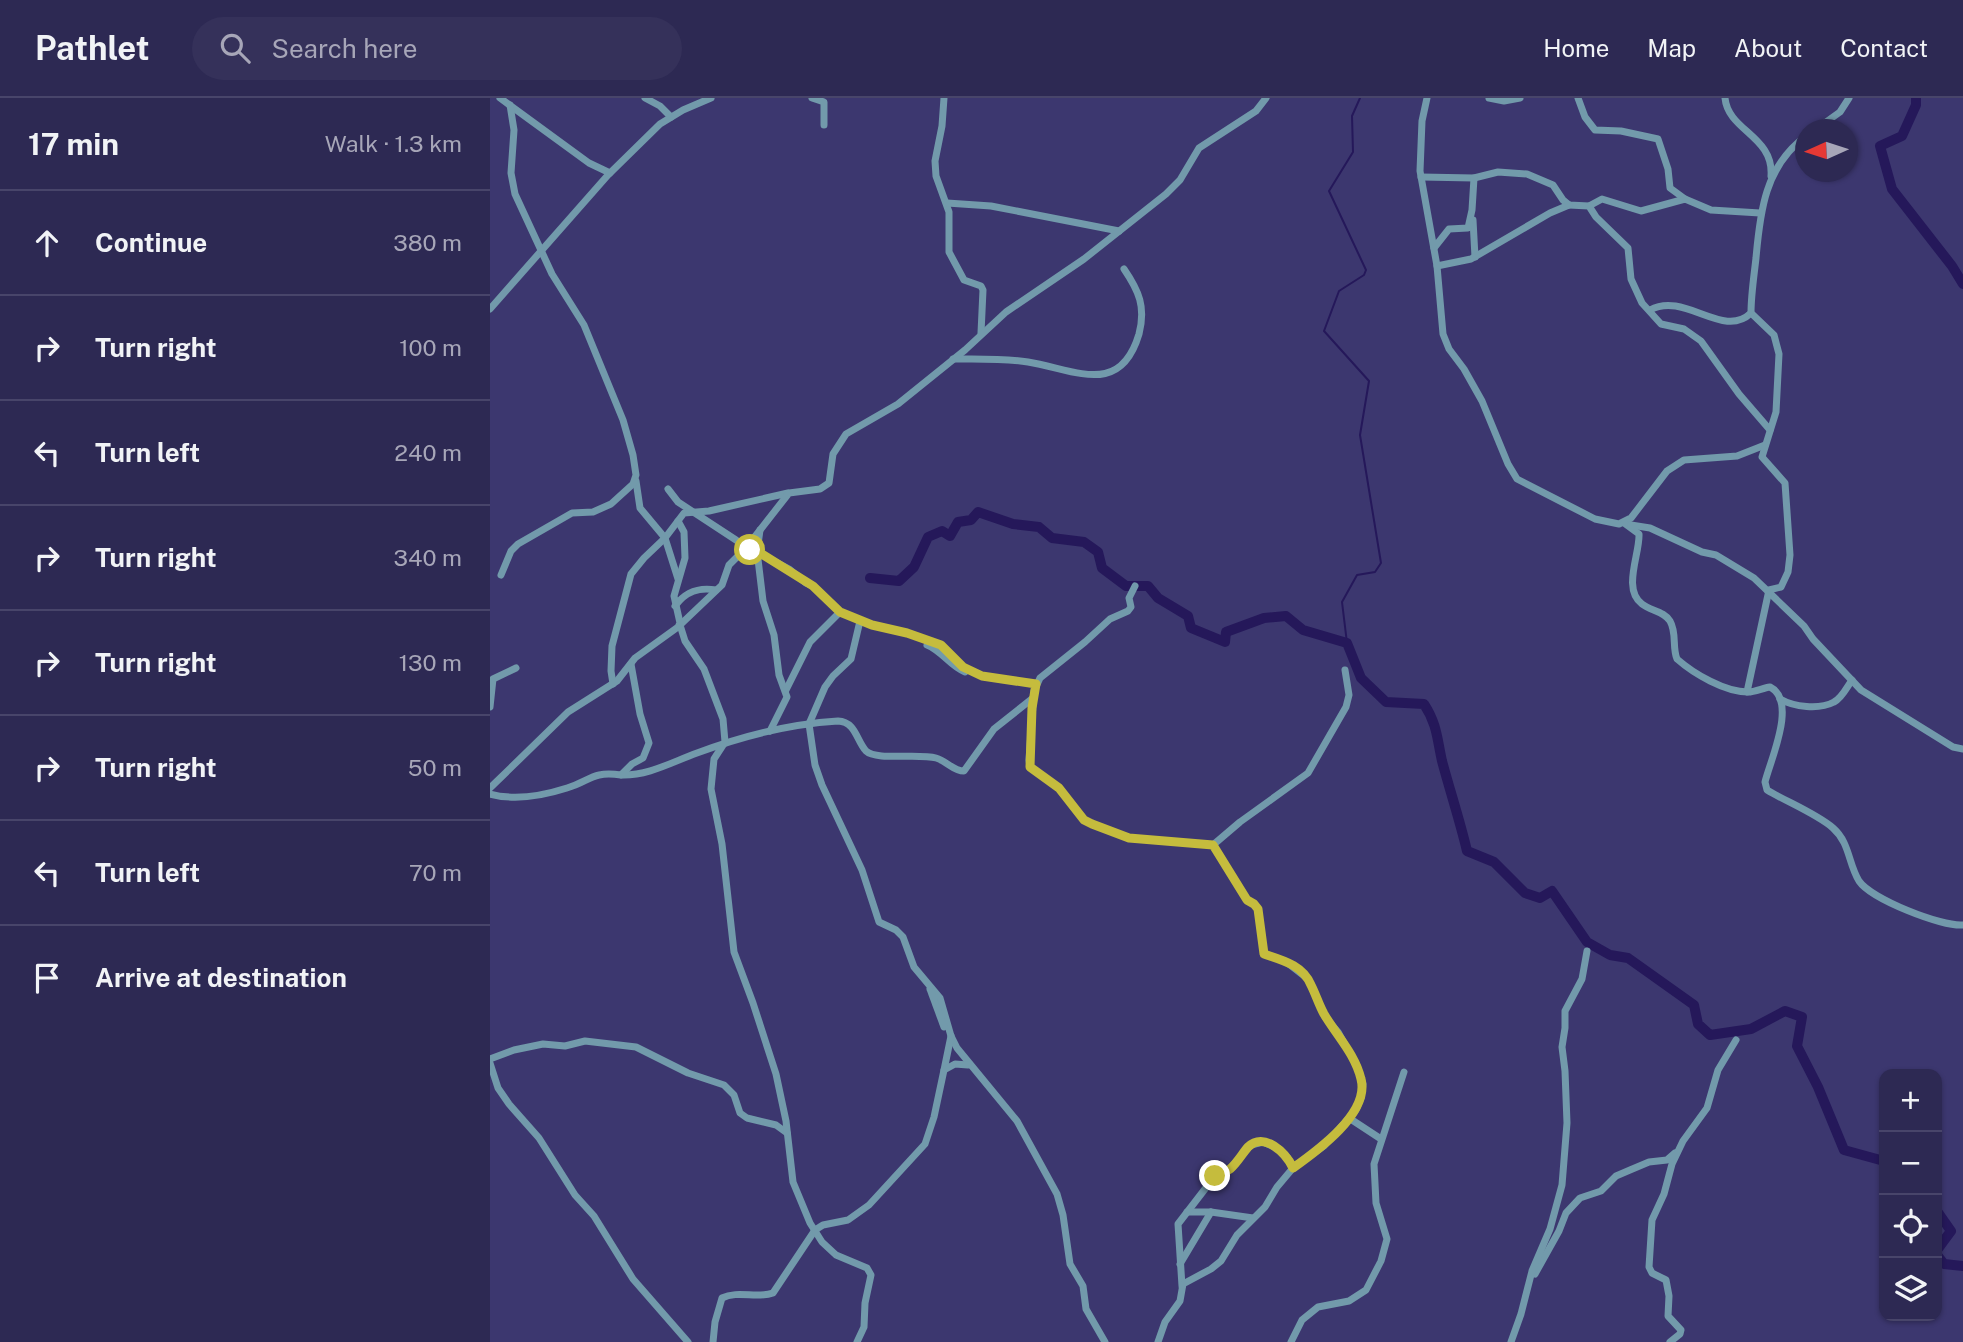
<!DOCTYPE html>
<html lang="en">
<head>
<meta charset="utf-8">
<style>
	body { margin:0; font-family:"Public Sans",sans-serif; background:#35315a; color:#f1f3f6 }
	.controls { position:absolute; right:21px; bottom:21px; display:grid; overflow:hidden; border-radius:14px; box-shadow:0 2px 5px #0004 }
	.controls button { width:63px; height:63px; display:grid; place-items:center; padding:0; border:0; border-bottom:2px solid #48456a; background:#2d2953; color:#f1f3f6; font:35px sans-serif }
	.compass { position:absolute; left:1305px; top:21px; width:63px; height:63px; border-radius:50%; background:#2d2953; box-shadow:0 2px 5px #0004; rotate:267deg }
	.stop { position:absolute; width:21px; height:21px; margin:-16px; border:5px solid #c5bc3d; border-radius:50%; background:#fff }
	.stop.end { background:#c5bc3d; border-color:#fff; box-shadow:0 2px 7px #0008 }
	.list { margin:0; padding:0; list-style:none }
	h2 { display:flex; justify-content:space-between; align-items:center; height:91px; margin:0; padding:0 28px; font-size:30px }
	h2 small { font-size:23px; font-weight:400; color:#a7a6b8 }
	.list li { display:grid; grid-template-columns:46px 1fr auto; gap:21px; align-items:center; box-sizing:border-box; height:105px; padding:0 28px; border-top:2px solid #48456a }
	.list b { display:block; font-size:26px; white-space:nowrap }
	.list em { font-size:23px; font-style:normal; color:#a7a6b8 }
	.icon { flex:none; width:38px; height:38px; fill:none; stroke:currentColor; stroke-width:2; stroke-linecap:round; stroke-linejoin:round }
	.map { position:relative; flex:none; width:1473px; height:1244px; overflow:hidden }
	header { display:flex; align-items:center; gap:42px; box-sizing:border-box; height:98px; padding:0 35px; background:#2d2953; border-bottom:2px solid #48456a }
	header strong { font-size:33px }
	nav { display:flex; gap:38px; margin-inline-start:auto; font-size:24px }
	.search { width:490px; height:63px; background:#35315a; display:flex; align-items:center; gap:18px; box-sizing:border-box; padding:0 24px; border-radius:38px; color:#a7a6b8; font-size:26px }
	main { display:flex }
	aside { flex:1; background:#2d2953 }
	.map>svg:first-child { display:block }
</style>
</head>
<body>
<header>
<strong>Pathlet</strong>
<div class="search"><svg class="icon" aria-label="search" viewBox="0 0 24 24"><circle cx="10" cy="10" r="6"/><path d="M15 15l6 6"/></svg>Search here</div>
<nav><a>Home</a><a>Map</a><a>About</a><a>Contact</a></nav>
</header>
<main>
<aside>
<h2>17 min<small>Walk · 1.3 km</small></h2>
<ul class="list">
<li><svg class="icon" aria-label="ahead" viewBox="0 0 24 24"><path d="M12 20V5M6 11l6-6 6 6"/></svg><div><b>Continue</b></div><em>380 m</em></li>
<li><svg class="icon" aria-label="right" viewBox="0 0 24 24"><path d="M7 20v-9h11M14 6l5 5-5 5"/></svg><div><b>Turn right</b></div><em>100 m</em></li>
<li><svg class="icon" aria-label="left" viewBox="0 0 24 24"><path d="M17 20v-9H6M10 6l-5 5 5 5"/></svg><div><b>Turn left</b></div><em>240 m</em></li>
<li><svg class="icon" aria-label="right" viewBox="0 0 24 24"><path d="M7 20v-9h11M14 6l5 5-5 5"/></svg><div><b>Turn right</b></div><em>340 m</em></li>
<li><svg class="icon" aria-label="right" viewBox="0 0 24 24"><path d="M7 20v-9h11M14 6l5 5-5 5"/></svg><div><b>Turn right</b></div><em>130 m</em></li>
<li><svg class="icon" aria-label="right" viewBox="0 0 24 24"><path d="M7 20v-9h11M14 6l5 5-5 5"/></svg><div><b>Turn right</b></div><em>50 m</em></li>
<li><svg class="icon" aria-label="left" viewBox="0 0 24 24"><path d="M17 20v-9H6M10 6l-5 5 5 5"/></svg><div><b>Turn left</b></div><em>70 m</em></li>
<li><svg class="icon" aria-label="arrive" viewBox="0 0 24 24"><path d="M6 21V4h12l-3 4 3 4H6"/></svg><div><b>Arrive at destination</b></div></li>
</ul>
</aside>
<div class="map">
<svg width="1473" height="1244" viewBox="0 0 1473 1244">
	<rect width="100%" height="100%" fill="#3c376f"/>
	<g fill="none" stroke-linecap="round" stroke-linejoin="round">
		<!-- stream -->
		<polyline stroke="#25185a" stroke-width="2" points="857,545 852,504 867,477 885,474 891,465 870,337 879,283 834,233 849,193 874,177 876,172 839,93 863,54 862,18 870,0"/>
		<!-- river -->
		<g stroke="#25185a" stroke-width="10">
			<polyline points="1426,0 1426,7 1412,38 1390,48 1402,91 1462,168 1473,186"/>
			<path d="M380,480L409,483L424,469L438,439L452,433L460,438L468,424L481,422L488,414L523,426L549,429L562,440L594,444L608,454L612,470L636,488H658L668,500L698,518L701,530L735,544L736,534L774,520L796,518L813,532L857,545L871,580L896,604L934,606C947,626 947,640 952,663C960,693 970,723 977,753L1004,764L1035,795L1050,800L1062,793L1097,844L1120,857L1138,860L1204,907L1208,926L1220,937L1261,931L1295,913L1312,919L1307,948L1328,989L1354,1052L1394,1063"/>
			<polyline points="1447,1113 1461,1133 1447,1152"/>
			<polyline points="1447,1157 1454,1166 1473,1168"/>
		</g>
		<!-- street -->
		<g stroke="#729aab" stroke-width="7">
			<polyline points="10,0 99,65 120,75"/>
			<polyline points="155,0 170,8 181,19"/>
			<polyline points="322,0 334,4 334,27"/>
			<polyline points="454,0 452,28 445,63 446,78 459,114 459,154 474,182 491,188 493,192 491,235"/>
			<polyline points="937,0 932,23 930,73 947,168 953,236 959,251 974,271 992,303 1018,366 1027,381 1105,421 1129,426 1141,420 1177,373 1194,362 1247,358 1275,347"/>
			<polyline points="999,0 1014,3 1030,0"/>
			<polyline points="1088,0 1095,19 1105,32 1131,33 1168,41 1178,71 1180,90 1195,101"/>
			<path d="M1235,0C1238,33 1284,38 1281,78"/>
			<polyline points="1325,32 1350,14 1359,0"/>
			<polyline points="931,79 984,80 1008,74 1037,76 1063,87 1073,102 1079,107 1099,108 1106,119 1138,150 1141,181 1152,205 1171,226 1194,231 1211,243 1249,296 1280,332"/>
			<polyline points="457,105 501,108 629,133"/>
			<polyline points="1099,108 1112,101 1151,113 1195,101 1221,112 1270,115"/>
			<polyline points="983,122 985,159"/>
			<polyline points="944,150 959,131 978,130 982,112 984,80"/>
			<polyline points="947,168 981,161 1060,115 1079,107"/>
			<polyline points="0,211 118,77 170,26 193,12 221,0"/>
			<path d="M1160,212C1195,193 1233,242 1261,215"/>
			<path d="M463,261C488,261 513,260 538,264C584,271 630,300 649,236C656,209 649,193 634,171"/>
			<polyline points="146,383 150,410 175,440 188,481"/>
			<polyline points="178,391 188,404 246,442 266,458"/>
			<path d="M1134,425L1149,436C1150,456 1132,491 1152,506C1161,513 1174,513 1180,523C1187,535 1182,549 1187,561C1204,576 1235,594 1258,594C1265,594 1273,590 1280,589C1308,603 1280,663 1275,684L1277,692C1297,704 1327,716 1343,730C1360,745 1358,765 1369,783C1381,801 1452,829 1473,827"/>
			<polyline points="1141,427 1160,430 1212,454 1226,457 1264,480 1314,528 1323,541 1371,592 1463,649 1473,651"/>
			<polyline points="270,432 267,454 299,471 316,485 323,488 350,514 382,527 417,535 451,547 473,569 492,578 546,586"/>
			<polyline points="267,453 273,503 284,537 289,577 297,599 280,633"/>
			<polyline points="11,477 21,453 28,446 82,415 103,414 121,406 143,386 146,377 143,357 133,322 94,227 62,176 25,96 21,75 24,32 20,7"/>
			<polyline points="645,488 639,500 641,509 638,513 620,521 595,544 550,580 544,593 539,662 540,669 569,690 594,722 602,726 639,740 723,747 750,724 818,675 856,609 859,597 855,572"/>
			<path d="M185,508C196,493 209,489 226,492"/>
			<polyline points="370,523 361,561 343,578 335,589 319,626 325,667 332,687 372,772 389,824 406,832 413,839 424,869 450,900 461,938 467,950 527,1023 567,1096 573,1117 580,1166 593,1188 596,1211 615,1244"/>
			<path d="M437,547C452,553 460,568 475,574"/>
			<polyline points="123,586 121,573 122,548 141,476 154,460 175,440 194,415 219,413 298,395"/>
			<polyline points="296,592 320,544 350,514"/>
			<path d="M1257,594L1279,492L1291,489L1298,474L1300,457L1295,385L1272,359L1286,314L1289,256L1284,237L1261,215C1261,197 1264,178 1266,160C1270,114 1275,68 1316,38"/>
			<path d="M1290,601C1304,609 1329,612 1344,604C1352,600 1357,589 1362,582"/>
			<polyline points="0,609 3,581 26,570"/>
			<path d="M131,677C158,678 182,664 207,655C252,638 300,626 348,623C366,624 366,642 376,653C386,663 429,655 446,660C457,663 463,673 474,673L504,631L543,600"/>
			<polyline points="0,690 78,614 127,583 145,560 188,529 190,525 184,498 195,460 194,434 188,423"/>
			<path d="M0,696C25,703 52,698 77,690C101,683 101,673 131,677L142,666L153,660L159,645L150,616L141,566"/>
			<polyline points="440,891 454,929"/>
			<polyline points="0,961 24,952 53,946 75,948 95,943 146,949 198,975 234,987 244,997 250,1015 257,1020 286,1027 297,1035"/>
			<polyline points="0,965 8,990 19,1006 49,1040 85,1097 104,1118 143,1181 198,1244"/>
			<polyline points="454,972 461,938"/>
			<polyline points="859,1020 891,1041"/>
			<polyline points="697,1114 721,1114 763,1120"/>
			<polyline points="690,1166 721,1114"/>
			<polyline points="1045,1176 1069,1133 1076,1115 1090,1100 1111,1093 1126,1078 1140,1072 1159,1064 1177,1062 1185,1055"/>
			<polyline points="692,1188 688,1126 725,1078 740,1071 761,1047 773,1044 789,1051 798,1060 803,1070"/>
			<path d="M223,1244L225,1224L232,1200C248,1192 267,1201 283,1195L325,1132L333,1127L358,1122L379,1107L435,1046L444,1019L454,972L465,966L478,967"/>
			<polyline points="367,1244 374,1229 375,1205 381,1177 377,1170 346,1157 332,1144 320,1125 303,1084 296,1023 286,976 263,905 244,854 232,746 221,691 224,661 235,644 233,621 214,571 195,543 190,527 232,487 239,467 256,450 299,395 330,391 339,385 343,356 356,336 408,306 475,252 516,214 594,161 676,96 690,82 709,50 766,13 776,0"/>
			<polyline points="668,1244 675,1224 690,1203 693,1186 721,1171 731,1163 747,1137 775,1109 787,1089 803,1070 834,1048 866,1012 871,1000 873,986 867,968 848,934 835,919 818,881 795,863 774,856 768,811 764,806 757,802 723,747"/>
			<polyline points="801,1244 812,1222 828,1209 859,1203 876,1192 891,1163 897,1141 886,1105 884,1066 914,974"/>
			<polyline points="1021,1244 1031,1216 1042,1173 1060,1131 1072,1087 1077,1025 1075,973 1072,949 1075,930 1075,913 1092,881 1097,853"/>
			<polyline points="1180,1244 1190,1236 1191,1232 1178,1218 1179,1198 1176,1182 1162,1175 1159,1169 1162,1122 1174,1096 1182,1066 1193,1043 1217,1010 1228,972 1246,942"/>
		</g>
	</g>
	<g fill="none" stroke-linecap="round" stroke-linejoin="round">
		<!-- route -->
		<path stroke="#c5bc3d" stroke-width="9" d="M260,452L266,458L267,453L323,488L350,514L382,527L417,535L451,547L473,569L492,578L546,586L542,610L540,669L569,690L594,722L602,726L639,740L723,747L757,802L764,806L768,811L774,856C792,862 813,867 821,887C826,897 829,907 834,916C847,938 865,956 871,981C880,1015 827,1053 803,1070C796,1055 774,1033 758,1049C752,1056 747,1065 740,1071C735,1075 730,1075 725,1078"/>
	</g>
</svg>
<div class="controls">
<button>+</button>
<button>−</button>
<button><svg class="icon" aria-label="locate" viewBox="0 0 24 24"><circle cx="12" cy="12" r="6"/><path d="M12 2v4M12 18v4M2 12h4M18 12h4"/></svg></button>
<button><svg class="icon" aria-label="layers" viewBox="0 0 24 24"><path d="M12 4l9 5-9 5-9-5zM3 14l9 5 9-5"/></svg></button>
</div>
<svg class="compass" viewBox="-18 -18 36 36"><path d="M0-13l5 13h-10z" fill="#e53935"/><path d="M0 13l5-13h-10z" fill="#a7a6b8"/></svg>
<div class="stop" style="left:260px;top:452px"></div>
<div class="stop end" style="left:725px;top:1078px"></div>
</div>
</main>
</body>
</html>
